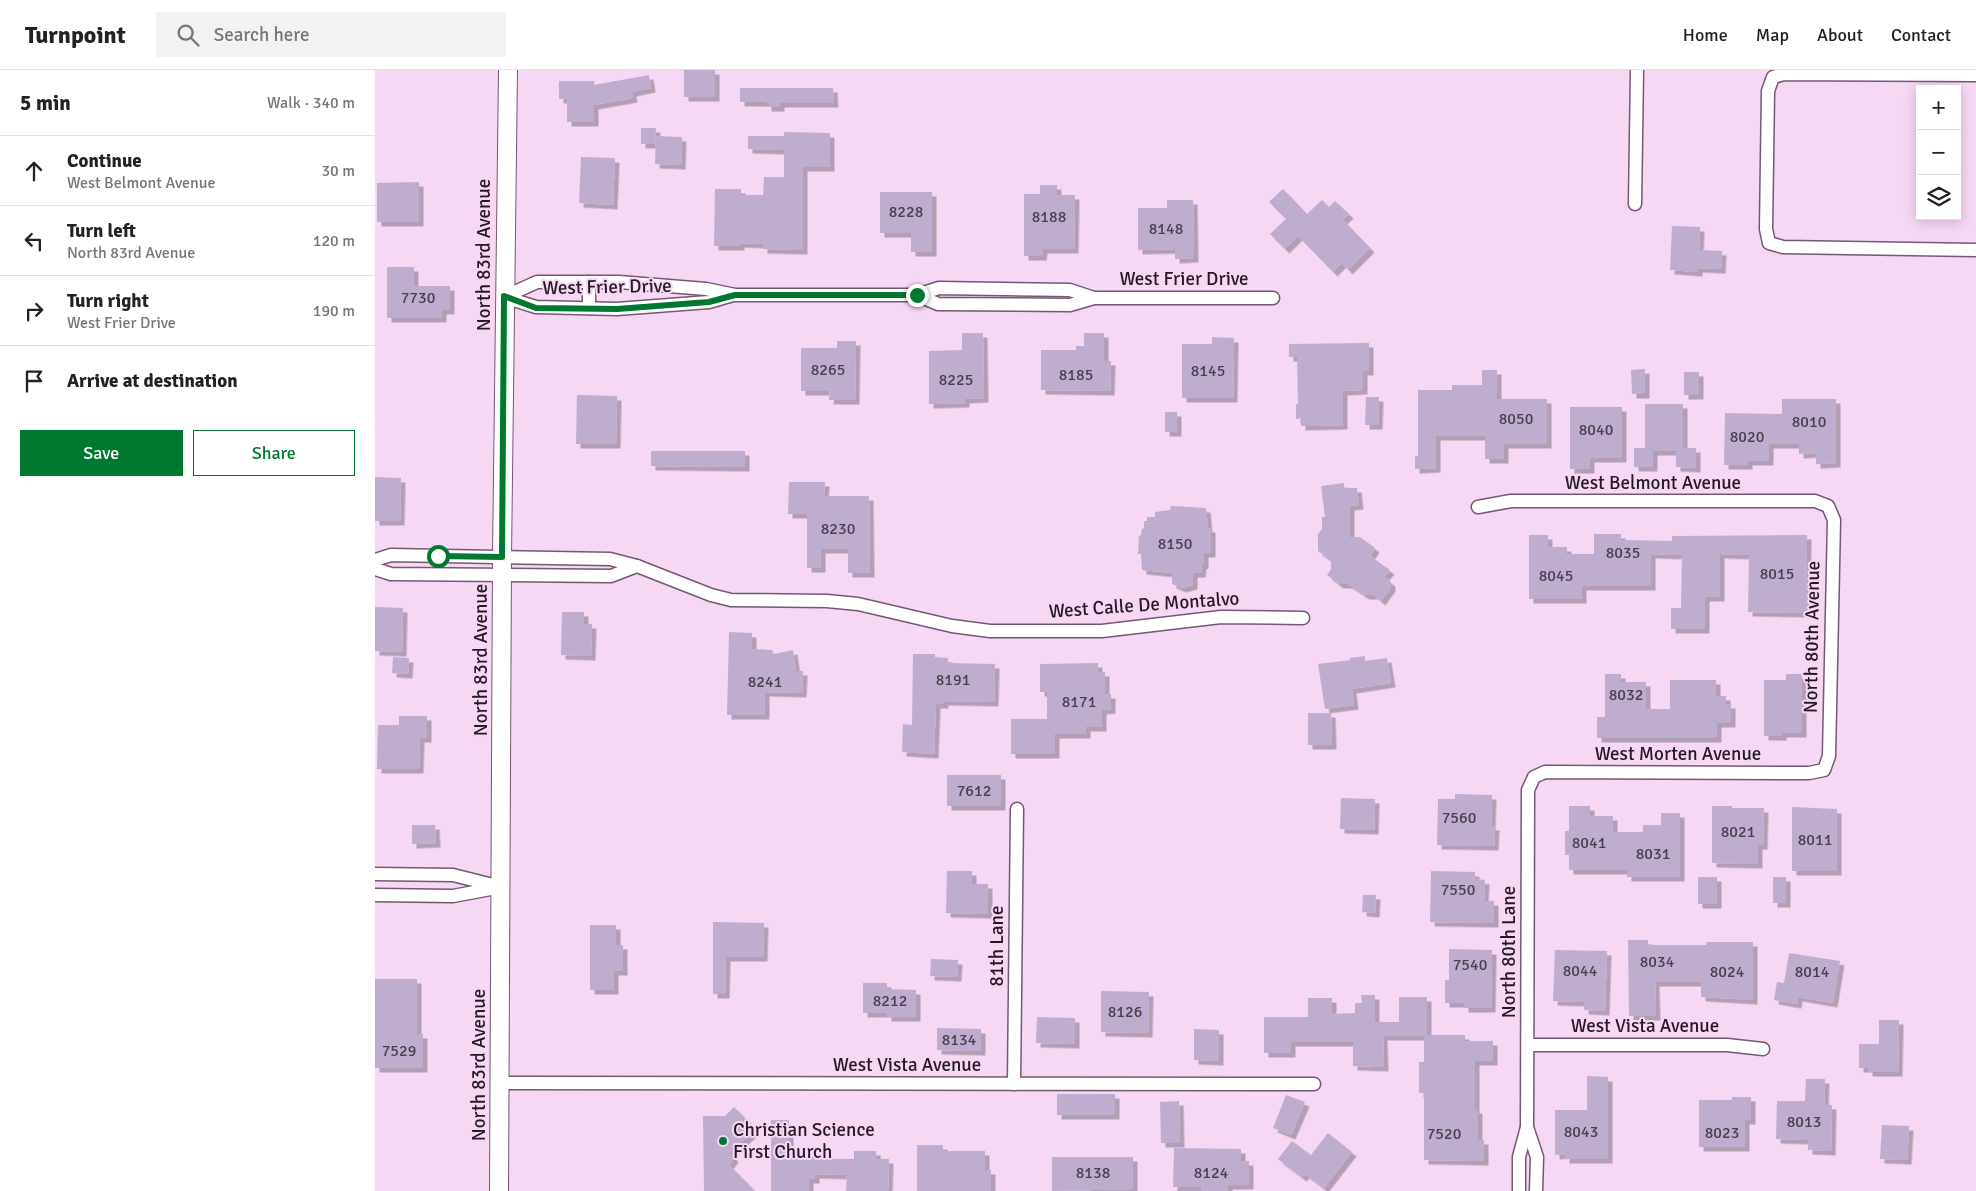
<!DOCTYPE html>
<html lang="en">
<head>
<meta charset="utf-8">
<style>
	body { margin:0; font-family:Signika,sans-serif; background:#f2f2f2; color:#222 }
	.controls { position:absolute; right:15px; top:15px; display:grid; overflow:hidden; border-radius:0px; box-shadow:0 2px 12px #0003 }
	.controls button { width:45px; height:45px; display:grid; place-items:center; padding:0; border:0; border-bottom:1px solid #e0e0e0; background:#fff; color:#222; font:25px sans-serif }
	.stop { position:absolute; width:15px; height:15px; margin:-11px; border:4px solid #00782f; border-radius:50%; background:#fff }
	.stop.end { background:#00782f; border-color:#fff; box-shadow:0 1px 5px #0008 }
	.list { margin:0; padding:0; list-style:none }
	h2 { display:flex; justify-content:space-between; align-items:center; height:65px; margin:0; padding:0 20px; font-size:21px }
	h2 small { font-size:16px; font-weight:400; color:#767676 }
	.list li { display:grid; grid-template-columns:32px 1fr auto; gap:15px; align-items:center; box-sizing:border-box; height:70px; padding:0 20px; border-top:1px solid #e0e0e0 }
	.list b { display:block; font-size:19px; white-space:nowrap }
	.list p { margin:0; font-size:16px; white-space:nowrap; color:#767676 }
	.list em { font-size:16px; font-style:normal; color:#767676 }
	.actions { display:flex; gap:10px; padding:15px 20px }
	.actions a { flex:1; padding:11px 0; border:1px solid #00782f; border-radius:0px; text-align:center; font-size:18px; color:#00782f }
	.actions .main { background:#00782f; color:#fff }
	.icon { flex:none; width:28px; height:28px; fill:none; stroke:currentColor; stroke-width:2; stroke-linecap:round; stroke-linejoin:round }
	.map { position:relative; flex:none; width:1601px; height:1121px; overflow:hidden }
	header { display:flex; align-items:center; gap:30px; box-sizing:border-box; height:70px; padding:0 25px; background:#fff; border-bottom:1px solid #e0e0e0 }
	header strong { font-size:24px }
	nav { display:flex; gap:28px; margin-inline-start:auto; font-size:18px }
	.search { width:350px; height:45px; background:#f2f2f2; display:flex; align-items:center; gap:12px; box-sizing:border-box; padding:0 18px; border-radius:0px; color:#767676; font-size:19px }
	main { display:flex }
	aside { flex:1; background:#fff }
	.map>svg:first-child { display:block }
</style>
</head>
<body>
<header>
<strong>Turnpoint</strong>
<div class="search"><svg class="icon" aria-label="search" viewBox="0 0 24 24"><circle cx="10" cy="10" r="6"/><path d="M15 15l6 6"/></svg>Search here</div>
<nav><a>Home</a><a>Map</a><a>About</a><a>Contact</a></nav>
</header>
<main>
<aside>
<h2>5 min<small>Walk · 340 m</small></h2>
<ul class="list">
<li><svg class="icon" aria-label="ahead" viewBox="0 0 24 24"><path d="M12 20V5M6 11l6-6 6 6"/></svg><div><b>Continue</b><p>West Belmont Avenue</p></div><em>30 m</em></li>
<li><svg class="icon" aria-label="left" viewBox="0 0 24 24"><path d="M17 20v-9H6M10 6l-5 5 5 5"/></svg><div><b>Turn left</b><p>North 83rd Avenue</p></div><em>120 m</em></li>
<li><svg class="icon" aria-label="right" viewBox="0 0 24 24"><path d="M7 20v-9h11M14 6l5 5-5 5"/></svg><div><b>Turn right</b><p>West Frier Drive</p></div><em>190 m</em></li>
<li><svg class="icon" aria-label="arrive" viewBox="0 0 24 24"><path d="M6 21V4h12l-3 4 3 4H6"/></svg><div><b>Arrive at destination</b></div></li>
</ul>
<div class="actions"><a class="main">Save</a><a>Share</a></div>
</aside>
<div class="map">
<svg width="1601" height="1121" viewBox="0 0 1601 1121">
	<defs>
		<filter id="shadow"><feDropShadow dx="4.5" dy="4.5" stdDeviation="0" flood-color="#0004"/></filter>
	</defs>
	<rect width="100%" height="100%" fill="#f6d7f4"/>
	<!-- building -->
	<g fill="#bfadd0" filter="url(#shadow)">
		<rect x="309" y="0" width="31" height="27"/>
		<polygon points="274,5 276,18 257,22 258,28 219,35 219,52 192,52 192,29 184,29 184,11 219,11 219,15"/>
		<polygon points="365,18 458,18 459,33 405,33 405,37 392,37 392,32 365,32"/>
		<polygon points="266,58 281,58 280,74 266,74"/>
		<polygon points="409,62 455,63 455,97 428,97 428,180 388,179 388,174 365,173 365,176 339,176 340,119 366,119 366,125 388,125 389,107 409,107 409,80 373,79 373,66 409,66"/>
		<polygon points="281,66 307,67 306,95 280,94"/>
		<polygon points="206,87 240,88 238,135 204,133"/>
		<polygon points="44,112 44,152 2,152 2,113"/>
		<polygon points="665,115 682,115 682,125 700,125 699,179 668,179 667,186 649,186 649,124 665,124"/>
		<polygon points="908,119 932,144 947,130 954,137 960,131 974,144 968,150 995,178 973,200 967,193 958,202 923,166 910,179 895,164 911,149 894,132"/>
		<polygon points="505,122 557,122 557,182 536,182 536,163 505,163"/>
		<polygon points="792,130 818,130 819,188 800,189 800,179 763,180 763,138 792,138"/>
		<polygon points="1297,156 1325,157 1324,180 1347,181 1346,199 1323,198 1323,202 1295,200"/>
		<polygon points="12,197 39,197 39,216 75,216 75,240 67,240 67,248 12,248"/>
		<polygon points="587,263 608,263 609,328 590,329 590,333 554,334 554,281 587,280"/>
		<polygon points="709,263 729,263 729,291 736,291 735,321 666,320 666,280 701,280 701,276 709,276"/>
		<polygon points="837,267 859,268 858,328 807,328 807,274 837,274"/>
		<polygon points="462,271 481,271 480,330 454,330 455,321 426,321 426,278 462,278"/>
		<polygon points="994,273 994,301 988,301 988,320 968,321 968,355 926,356 926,348 921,349 921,334 923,334 922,287 914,287 914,274"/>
		<polygon points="1270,299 1270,324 1257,324 1256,300"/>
		<polygon points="1107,300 1122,300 1122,329 1172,329 1172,374 1129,374 1129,389 1110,389 1110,366 1061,366 1061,398 1040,399 1040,386 1043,386 1043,320 1077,320 1077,315 1107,315"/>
		<rect x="1309" y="302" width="15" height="23"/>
		<polygon points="202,325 242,326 241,374 201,374"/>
		<polygon points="991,327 1004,327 1003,355 990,355"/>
		<polygon points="1407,329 1461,329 1461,393 1441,394 1441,383 1424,384 1424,374 1394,374 1394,391 1373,391 1373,395 1349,395 1350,343 1407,344"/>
		<polygon points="1270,334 1308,334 1308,378 1321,378 1321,398 1301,397 1301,381 1278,381 1278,397 1259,397 1259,378 1270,378"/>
		<polygon points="1195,337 1247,337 1247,388 1215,388 1215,399 1195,399"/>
		<rect x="790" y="342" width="12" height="20"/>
		<polygon points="276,381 370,381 370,397 276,396"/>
		<polygon points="0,407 26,408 25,451 0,451"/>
		<polygon points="414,412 450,412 449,426 494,426 495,503 473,503 473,479 446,479 446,498 432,498 432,444 413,444"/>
		<polygon points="969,413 969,418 982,418 984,435 975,436 975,467 985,467 1000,478 995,486 1015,500 1009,507 1016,512 1016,517 1006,531 999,525 990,525 973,514 964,514 952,505 956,499 956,490 943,481 943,464 947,459 947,447 950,447 946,416"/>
		<polygon points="796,436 831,438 833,458 836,458 836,483 829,483 829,494 827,495 826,503 818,503 818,515 807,518 797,514 797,503 767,500 766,484 763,484 764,466 766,465 767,459 769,458 769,451 772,451 772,447 780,447 780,442 795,440"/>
		<polygon points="1219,464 1246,464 1246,470 1297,471 1297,466 1432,465 1431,543 1373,542 1374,485 1345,484 1345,527 1330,527 1330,559 1296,559 1296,538 1306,538 1307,485 1276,484 1276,516 1207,516 1207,529 1154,529 1154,465 1173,465 1173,477 1192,477 1192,484 1219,484"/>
		<polygon points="0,537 28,538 27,582 0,581"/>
		<polygon points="187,542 209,542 209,554 217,554 216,586 186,585"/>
		<polygon points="354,562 377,563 377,579 397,580 399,584 418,580 421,601 428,601 427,623 390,622 390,645 352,645"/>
		<polygon points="538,584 560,584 560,587 573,588 573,593 620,594 619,632 569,631 569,634 561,634 559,684 527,682 528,654 537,655"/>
		<polygon points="990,586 990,591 1012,588 1016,613 977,619 979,635 950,639 943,594 975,590 975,588"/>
		<polygon points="18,587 34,588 33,604 17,603"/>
		<polygon points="723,593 723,602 730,602 730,624 736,624 736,639 727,640 727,657 711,657 711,664 680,664 680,684 636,684 636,649 672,649 672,622 665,622 665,594"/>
		<polygon points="1230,604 1246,604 1246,612 1271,612 1271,639 1295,639 1295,610 1341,610 1341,626 1351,626 1351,634 1356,634 1356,653 1342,653 1342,668 1222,668 1222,647 1230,647"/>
		<polygon points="1411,604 1427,604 1427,663 1407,663 1407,666 1389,666 1389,610 1411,610"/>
		<polygon points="933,643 956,643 957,675 933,675"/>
		<polygon points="24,646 52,646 52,668 45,668 44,699 2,699 3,655 24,655"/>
		<rect x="572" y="705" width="54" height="31"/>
		<polygon points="1080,724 1117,725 1116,756 1120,756 1119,776 1062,775 1063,729 1080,729"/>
		<polygon points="966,728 1000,729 999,760 965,759"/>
		<polygon points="1194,736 1215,736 1215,746 1238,746 1238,762 1268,762 1268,755 1286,755 1286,743 1305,743 1305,807 1252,807 1252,800 1194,800 1194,785 1190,785 1190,761 1194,761"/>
		<polygon points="1337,736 1357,736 1357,738 1389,738 1388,775 1383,775 1383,794 1337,793"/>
		<polygon points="1417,737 1462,739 1462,801 1417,801"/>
		<polygon points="37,755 60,755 61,773 37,774"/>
		<polygon points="572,801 597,801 597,814 613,814 613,844 571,843"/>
		<polygon points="1056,801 1100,802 1100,809 1110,810 1109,831 1119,831 1119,853 1055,852"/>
		<rect x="1323" y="807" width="19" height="27"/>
		<rect x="1398" y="807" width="13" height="26"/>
		<polygon points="988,825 1001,825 1000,843 987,842"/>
		<polygon points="338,852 389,853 388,887 351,887 350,924 338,924"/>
		<polygon points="215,855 241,855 241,875 248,875 248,901 239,901 239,920 215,920"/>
		<polygon points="1253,870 1273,870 1273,875 1331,875 1332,872 1378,872 1378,930 1326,927 1326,912 1280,912 1281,946 1254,946"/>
		<polygon points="1074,879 1117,880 1116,938 1089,938 1089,933 1070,933 1070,910 1074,910"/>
		<polygon points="1180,880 1232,881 1230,941 1209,940 1209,932 1178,931"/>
		<polygon points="1414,883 1465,891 1458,933 1423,927 1422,934 1399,930 1402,912 1409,913"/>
		<polygon points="556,889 583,890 582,907 555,906"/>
		<polygon points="0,909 42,909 42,964 48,964 48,998 0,998"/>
		<polygon points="488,913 512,913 512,919 541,920 541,947 512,947 512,943 488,943"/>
		<polygon points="726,921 774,922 773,963 726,962"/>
		<polygon points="986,925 1000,925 1000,952 1024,952 1024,927 1052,927 1052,965 1090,965 1090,971 1118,971 1118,991 1100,991 1100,1039 1103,1039 1103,1070 1109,1070 1109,1091 1049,1090 1049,1023 1044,1023 1044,992 1049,992 1049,966 1008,966 1009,997 978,996 978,972 916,972 916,983 889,983 889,947 933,947 933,928 957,928 957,944 980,943 980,933 987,933"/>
		<polygon points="662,947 700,948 700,974 661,973"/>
		<polygon points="1504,950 1524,950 1523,1002 1493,1002 1493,998 1484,998 1484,974 1504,974"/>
		<polygon points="562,958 606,959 606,981 562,980"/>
		<polygon points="819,959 844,960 844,991 819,990"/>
		<polygon points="1212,1006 1233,1007 1233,1089 1190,1089 1190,1084 1180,1085 1180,1040 1212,1040"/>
		<polygon points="1431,1009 1450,1009 1449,1035 1457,1035 1456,1081 1433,1080 1433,1070 1401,1069 1402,1031 1430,1031"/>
		<rect x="682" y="1024" width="58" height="21"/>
		<polygon points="911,1025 930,1032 916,1065 898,1058"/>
		<polygon points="1357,1027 1376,1027 1376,1050 1370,1050 1370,1077 1324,1077 1324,1030 1357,1030"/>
		<polygon points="804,1031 805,1073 786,1073 785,1032"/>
		<polygon points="359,1037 381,1059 355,1083 359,1088 354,1095 380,1121 329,1121 328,1046 350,1046"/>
		<polygon points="396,1050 414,1050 414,1086 440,1086 440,1089 479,1089 479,1081 501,1081 501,1089 514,1089 513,1121 471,1121 472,1105 440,1104 440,1109 434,1109 434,1121 396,1121"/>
		<polygon points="1507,1055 1534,1056 1532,1090 1505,1089"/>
		<polygon points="953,1063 977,1082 949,1118 930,1104 927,1107 903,1089 917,1071 936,1085"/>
		<polygon points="542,1075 568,1075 568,1081 610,1081 610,1100 616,1100 616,1121 542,1121"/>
		<polygon points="799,1078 866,1079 866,1091 874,1091 874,1115 853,1115 853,1121 826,1121 827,1117 798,1117"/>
		<polygon points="677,1087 758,1087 758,1119 677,1121"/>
	</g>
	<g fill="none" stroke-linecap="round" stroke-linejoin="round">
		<defs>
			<g id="minor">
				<polyline points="1601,5 1409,4 1398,7 1393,21 1391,159 1394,173 1408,177 1601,180"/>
				<polyline points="1260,134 1262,0"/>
				<polyline points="542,225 563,234 695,235 719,228 898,228"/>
				<polyline points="129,227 162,212 244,212 331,219 360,225 542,225 564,218 695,220 719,228"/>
				<polyline points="129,227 161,237 242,239 334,232 358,225"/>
				<polyline points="214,238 214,212"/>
				<polyline points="1103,437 1136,431 1440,431 1453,436 1459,450 1454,686 1449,700 1434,703 1170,702 1159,707 1153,720 1152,1057 1144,1087 1144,1121"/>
				<polyline points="0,490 16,485 235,489 262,496 336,525 356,530 452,531 483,534 577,556 615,561 727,561 846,547 928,548"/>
				<polyline points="0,499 16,504 236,506 262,496"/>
				<polyline points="0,804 78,805 126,817"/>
				<polyline points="0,825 78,826 121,818"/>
				<polyline points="1153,975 1352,975 1388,979"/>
				<polyline points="125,1013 939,1014"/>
				<polyline points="639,1014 642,739"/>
				<polyline points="1152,1057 1162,1087 1161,1121"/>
			</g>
			<polyline id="secondary" points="124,1121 127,487 133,0"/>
		</defs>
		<!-- minor casing -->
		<use href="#minor" stroke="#745972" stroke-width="15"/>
		<!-- secondary casing -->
		<use href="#secondary" stroke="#745972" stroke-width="20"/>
		<!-- minor -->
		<use href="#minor" stroke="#fff" stroke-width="12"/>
		<!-- secondary -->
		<use href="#secondary" stroke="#fff" stroke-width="18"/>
	</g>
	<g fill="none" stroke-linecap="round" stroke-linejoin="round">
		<!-- route -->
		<polyline stroke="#00782f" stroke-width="6" points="63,486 127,487 129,226 161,238 242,239 334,232 360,225 542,225"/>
	</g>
	<!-- markers -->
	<circle fill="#00782f" stroke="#f6d7f4" stroke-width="2" cx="348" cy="1071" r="5"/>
	<g text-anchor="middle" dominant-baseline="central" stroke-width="4" stroke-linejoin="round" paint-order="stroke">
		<!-- number labels -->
		<g font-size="16" fill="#4b3e4e">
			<text x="531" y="142">8228</text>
			<text x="674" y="147">8188</text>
			<text x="791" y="159">8148</text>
			<text x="43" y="228">7730</text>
			<text x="453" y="300">8265</text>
			<text x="833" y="301">8145</text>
			<text x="701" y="305">8185</text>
			<text x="581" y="310">8225</text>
			<text x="1141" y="349">8050</text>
			<text x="1434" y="352">8010</text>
			<text x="1221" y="360">8040</text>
			<text x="1372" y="367">8020</text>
			<text x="463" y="459">8230</text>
			<text x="800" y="474">8150</text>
			<text x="1248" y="483">8035</text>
			<text x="1402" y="504">8015</text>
			<text x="1181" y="506">8045</text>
			<text x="578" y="610">8191</text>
			<text x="390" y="612">8241</text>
			<text x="1251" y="625">8032</text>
			<text x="704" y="632">8171</text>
			<text x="599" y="721">7612</text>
			<text x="1084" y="748">7560</text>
			<text x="1363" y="762">8021</text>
			<text x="1440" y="770">8011</text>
			<text x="1214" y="773">8041</text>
			<text x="1278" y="784">8031</text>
			<text x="1083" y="820">7550</text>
			<text x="1282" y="892">8034</text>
			<text x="1095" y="895">7540</text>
			<text x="1205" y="901">8044</text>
			<text x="1352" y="902">8024</text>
			<text x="1437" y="902">8014</text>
			<text x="515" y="931">8212</text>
			<text x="750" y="942">8126</text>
			<text x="584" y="970">8134</text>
			<text x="24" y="981">7529</text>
			<text x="1429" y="1052">8013</text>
			<text x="1206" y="1062">8043</text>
			<text x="1347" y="1063">8023</text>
			<text x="1069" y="1064">7520</text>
			<text x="718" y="1103">8138</text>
			<text x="836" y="1103">8124</text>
		</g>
		<!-- street labels -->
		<g font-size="19" fill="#241923" stroke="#f6d7f4">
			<text transform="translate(109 185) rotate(-90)">North 83rd Avenue</text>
			<text x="809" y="209">West Frier Drive</text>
			<text transform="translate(232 217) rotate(-1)">West Frier Drive</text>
			<text x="1278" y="413">West Belmont Avenue</text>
			<text transform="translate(769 535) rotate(-4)">West Calle De Montalvo</text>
			<text transform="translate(1437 567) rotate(-89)">North 80th Avenue</text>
			<text transform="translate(106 590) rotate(-90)">North 83rd Avenue</text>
			<text x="1303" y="684">West Morten Avenue</text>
			<text transform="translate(622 876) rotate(-90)">81th Lane</text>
			<text transform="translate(1134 882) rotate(-90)">North 80th Lane</text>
			<text x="1270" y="956">West Vista Avenue</text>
			<text transform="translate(104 995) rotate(-90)">North 83rd Avenue</text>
			<text x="532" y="995">West Vista Avenue</text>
		</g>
		<!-- poi labels -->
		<g font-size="19" fill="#241923" stroke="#f6d7f4" text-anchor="start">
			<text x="358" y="1060">Christian Science<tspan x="358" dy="22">First Church</tspan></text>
		</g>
	</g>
</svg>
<div class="controls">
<button>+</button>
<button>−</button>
<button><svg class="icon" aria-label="layers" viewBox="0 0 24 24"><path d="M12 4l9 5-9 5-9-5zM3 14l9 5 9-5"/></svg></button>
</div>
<div class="stop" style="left:63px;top:486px"></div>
<div class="stop end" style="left:542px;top:225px"></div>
</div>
</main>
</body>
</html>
